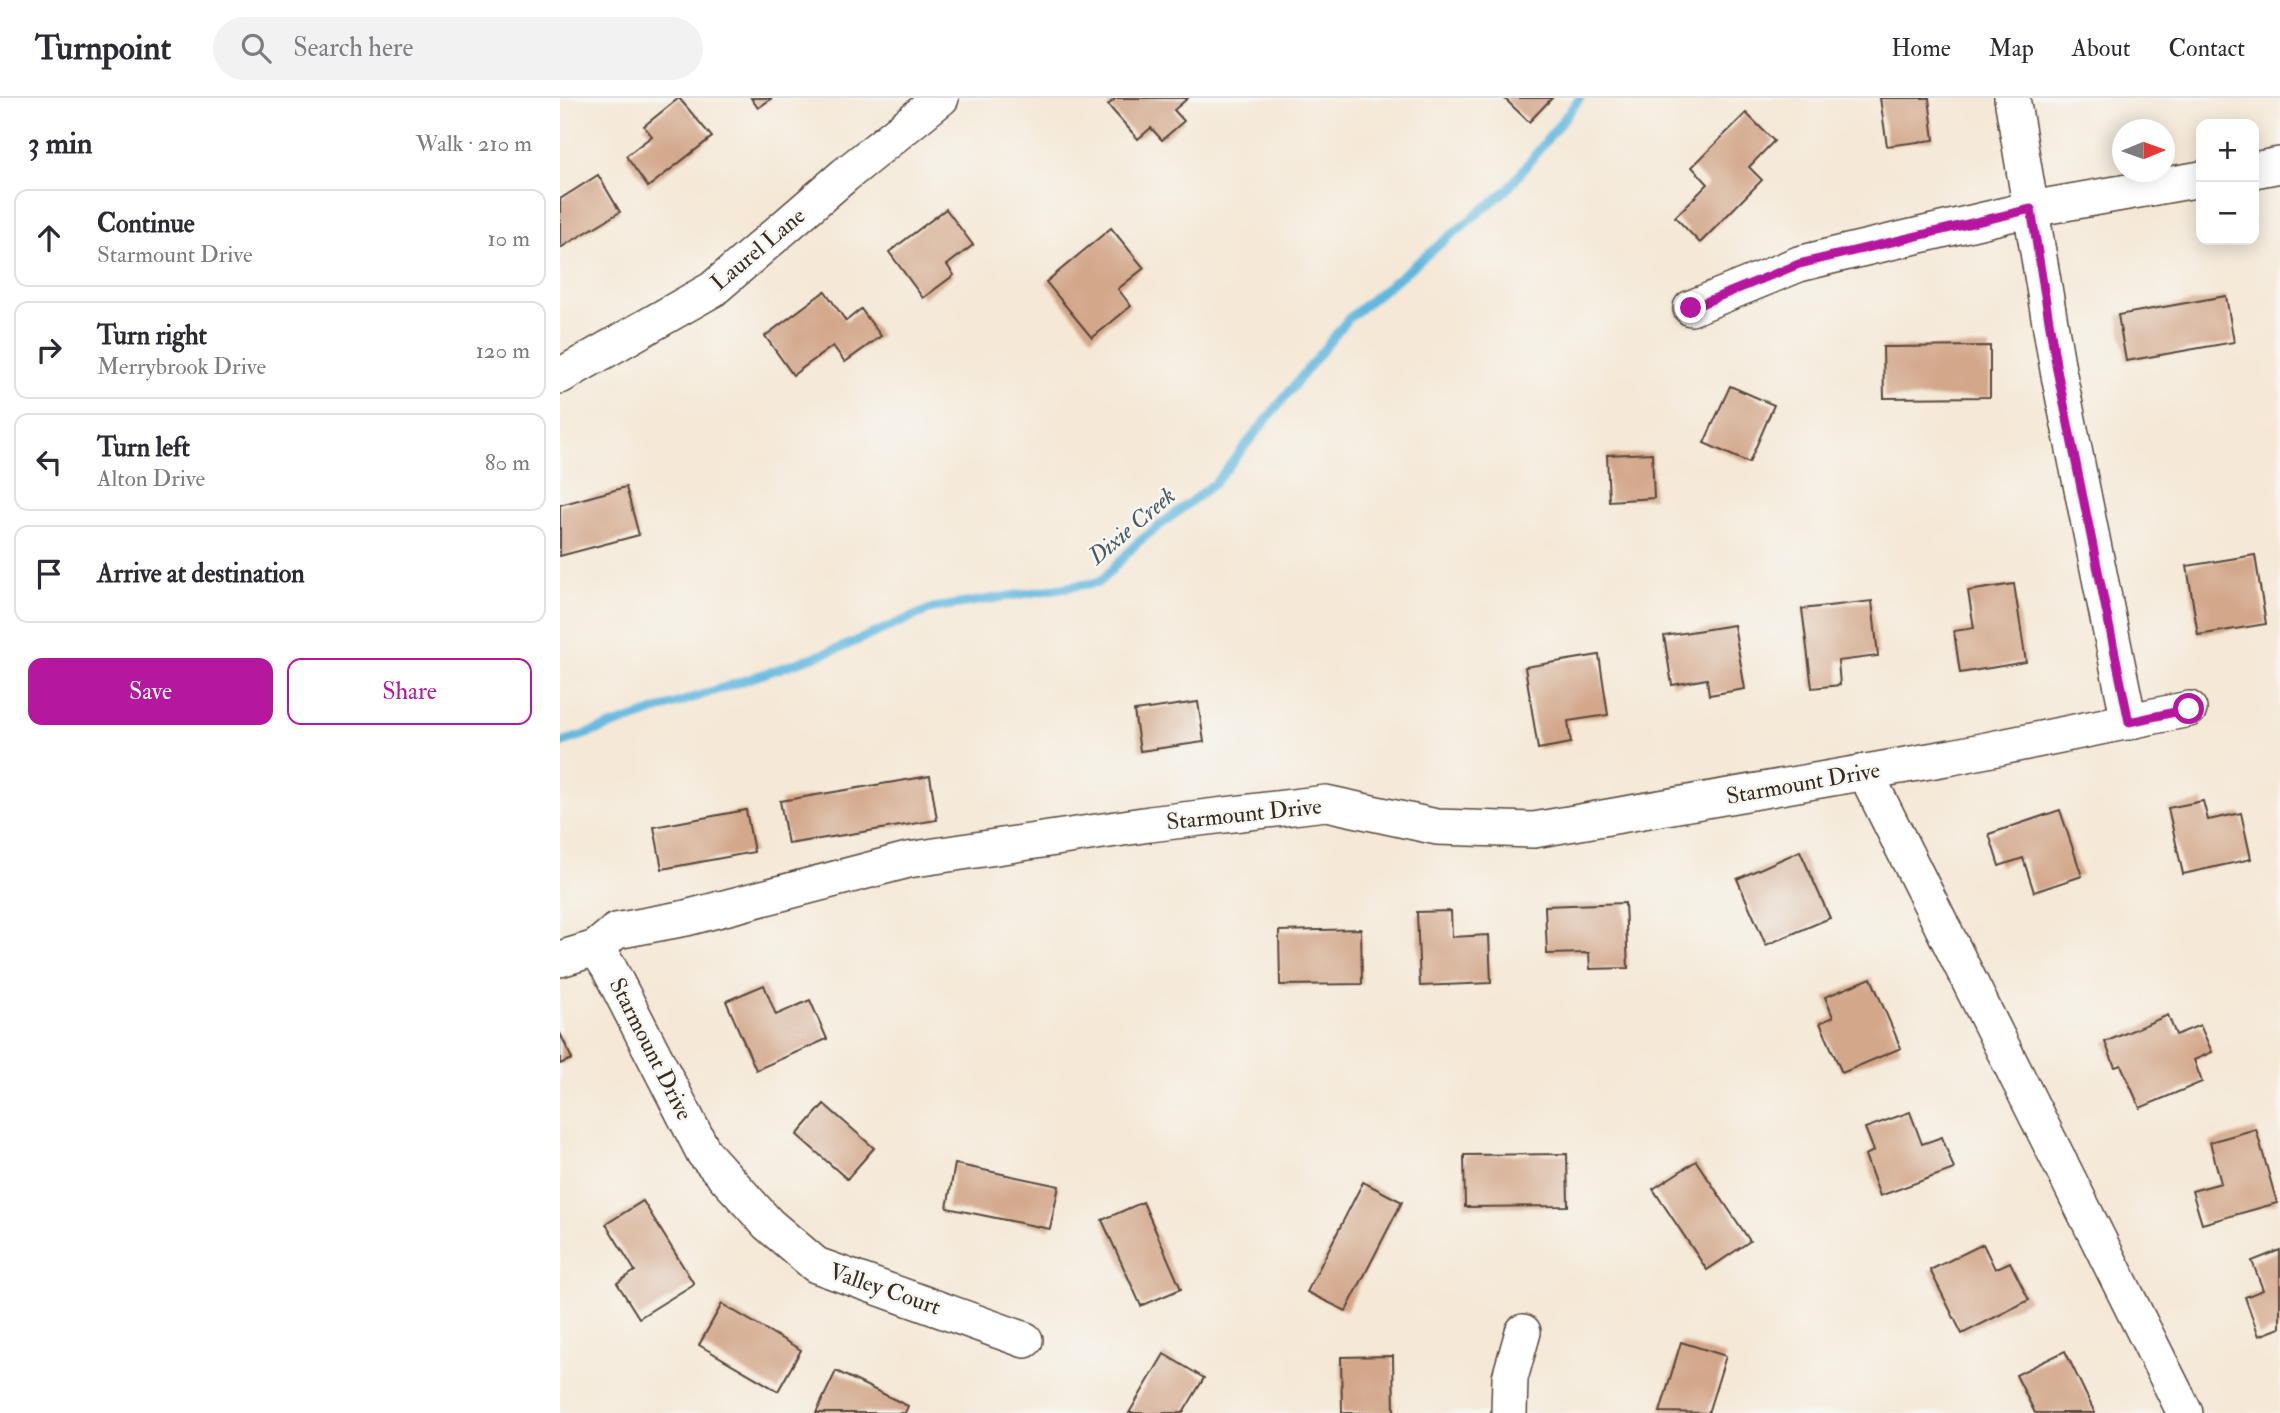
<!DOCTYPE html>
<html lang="en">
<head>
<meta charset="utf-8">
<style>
	body { margin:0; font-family:"IM FELL Double Pica",serif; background:#f2f2f3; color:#2b2b33 }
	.controls { position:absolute; right:21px; top:21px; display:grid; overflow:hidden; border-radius:14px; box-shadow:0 4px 18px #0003 }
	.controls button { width:63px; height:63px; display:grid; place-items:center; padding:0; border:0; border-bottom:2px solid #e1e1e2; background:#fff; color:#2b2b33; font:35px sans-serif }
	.compass { position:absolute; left:1552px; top:21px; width:63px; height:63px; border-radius:50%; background:#fff; box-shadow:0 4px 18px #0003; rotate:89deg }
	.stop { position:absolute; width:21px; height:21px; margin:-16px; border:5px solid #b5179e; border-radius:50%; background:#fff }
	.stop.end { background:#b5179e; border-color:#fff; box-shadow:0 2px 7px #0008 }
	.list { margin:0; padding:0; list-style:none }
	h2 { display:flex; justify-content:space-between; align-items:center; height:91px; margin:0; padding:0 28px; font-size:30px }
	h2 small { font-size:23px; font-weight:400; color:#7c7c81 }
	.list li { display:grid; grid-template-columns:46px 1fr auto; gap:21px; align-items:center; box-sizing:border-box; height:98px; margin:0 14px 14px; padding:0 14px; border:2px solid #e1e1e2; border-radius:14px }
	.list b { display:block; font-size:26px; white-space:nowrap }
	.list p { margin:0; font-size:23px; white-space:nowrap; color:#7c7c81 }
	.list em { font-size:23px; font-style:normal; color:#7c7c81 }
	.actions { display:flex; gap:14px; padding:21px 28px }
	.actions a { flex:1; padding:16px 0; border:2px solid #b5179e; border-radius:14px; text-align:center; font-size:24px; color:#b5179e }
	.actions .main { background:#b5179e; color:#fff }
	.icon { flex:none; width:38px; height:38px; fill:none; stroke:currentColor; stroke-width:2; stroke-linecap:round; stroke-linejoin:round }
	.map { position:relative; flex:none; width:1720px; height:1315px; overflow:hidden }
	header { display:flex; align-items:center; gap:42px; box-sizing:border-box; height:98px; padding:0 35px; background:#fff; border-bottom:2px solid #e1e1e2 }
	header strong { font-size:33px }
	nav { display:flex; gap:38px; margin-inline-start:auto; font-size:24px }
	.search { width:490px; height:63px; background:#f2f2f3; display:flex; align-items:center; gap:18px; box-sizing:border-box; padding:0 24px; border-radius:38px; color:#7c7c81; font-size:26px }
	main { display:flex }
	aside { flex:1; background:#fff }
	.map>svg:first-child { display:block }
</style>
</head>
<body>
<header>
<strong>Turnpoint</strong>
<div class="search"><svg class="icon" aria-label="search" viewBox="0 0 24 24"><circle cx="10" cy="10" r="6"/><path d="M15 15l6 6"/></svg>Search here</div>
<nav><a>Home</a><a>Map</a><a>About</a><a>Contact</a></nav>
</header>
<main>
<aside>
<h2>3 min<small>Walk · 210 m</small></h2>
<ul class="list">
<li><svg class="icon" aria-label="ahead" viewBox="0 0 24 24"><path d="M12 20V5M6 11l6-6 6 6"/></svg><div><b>Continue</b><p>Starmount Drive</p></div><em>10 m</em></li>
<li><svg class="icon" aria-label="right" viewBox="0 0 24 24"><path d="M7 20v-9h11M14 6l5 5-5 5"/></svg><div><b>Turn right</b><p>Merrybrook Drive</p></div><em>120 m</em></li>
<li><svg class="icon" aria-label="left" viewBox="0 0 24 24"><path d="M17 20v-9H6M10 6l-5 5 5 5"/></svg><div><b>Turn left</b><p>Alton Drive</p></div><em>80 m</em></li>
<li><svg class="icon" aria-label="arrive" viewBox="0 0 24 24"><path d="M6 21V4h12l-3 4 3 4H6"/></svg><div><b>Arrive at destination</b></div></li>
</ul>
<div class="actions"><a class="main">Save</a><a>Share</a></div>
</aside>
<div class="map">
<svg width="1720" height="1315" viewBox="0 0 1720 1315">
	<rect width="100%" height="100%" fill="#f6f6f2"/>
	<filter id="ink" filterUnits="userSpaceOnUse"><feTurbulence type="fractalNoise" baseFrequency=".0143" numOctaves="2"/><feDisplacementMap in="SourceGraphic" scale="14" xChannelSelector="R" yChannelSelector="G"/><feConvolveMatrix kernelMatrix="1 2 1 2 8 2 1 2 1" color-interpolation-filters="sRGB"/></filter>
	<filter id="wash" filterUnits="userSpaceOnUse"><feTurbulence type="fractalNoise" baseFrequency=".00686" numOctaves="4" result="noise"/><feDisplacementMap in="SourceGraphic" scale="28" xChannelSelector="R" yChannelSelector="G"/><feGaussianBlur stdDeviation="1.57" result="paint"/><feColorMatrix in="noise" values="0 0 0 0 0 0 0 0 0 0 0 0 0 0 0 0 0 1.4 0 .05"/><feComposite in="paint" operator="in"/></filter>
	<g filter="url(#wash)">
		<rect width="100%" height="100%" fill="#f5e8d6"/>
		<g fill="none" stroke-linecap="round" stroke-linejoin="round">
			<!-- stream -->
			<polyline stroke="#62b7de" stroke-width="9" points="0,645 280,550 373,510 540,484 577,445 655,385 789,220 948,91 1020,0"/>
		</g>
		<g id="blocks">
			<!-- building -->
			<g fill="#d3a78a">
				<polygon points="119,0 152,39 88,89 66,58 92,38 84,28"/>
				<polygon points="191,0 212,0 198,10"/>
				<polygon points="556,0 628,0 614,12 624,23 602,42 591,30 578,41 548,7"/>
				<polygon points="944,0 992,0 969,24"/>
				<polygon points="1320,0 1369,0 1374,42 1327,48"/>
				<polygon points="1186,15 1214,43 1189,69 1202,82 1140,145 1115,119 1148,86 1132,69"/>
				<polygon points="38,77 60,114 0,150 0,101"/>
				<polygon points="386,111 413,147 387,167 394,177 363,200 329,154"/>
				<polygon points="551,130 584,170 558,191 571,208 532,240 486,184"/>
				<polygon points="265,193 286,223 301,211 321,238 285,264 273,248 233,277 205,238"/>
				<polygon points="1666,198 1674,244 1566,263 1558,217"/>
				<polygon points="1430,248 1430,299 1324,300 1323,249"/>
				<polygon points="1170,288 1214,307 1189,365 1144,345"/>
				<polygon points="1092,355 1094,400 1049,403 1047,357"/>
				<polygon points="66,389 79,437 0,458 0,407"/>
				<polygon points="1695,457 1706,526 1638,537 1627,468"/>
				<polygon points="1454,486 1466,564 1400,575 1394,533 1414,530 1408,493"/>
				<polygon points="1312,503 1318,558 1278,563 1280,587 1252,590 1242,511"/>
				<polygon points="1174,527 1185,591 1149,597 1147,581 1112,587 1104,538"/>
				<polygon points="1039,557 1048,617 1008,623 1011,645 978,651 965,569"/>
				<polygon points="638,604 644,644 580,653 574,613"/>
				<polygon points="370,678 377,722 228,746 220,703"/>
				<polygon points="1643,703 1648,722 1681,715 1691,761 1623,776 1608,710"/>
				<polygon points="186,712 194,754 102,771 94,729"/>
				<polygon points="1500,712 1522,778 1474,794 1463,760 1439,768 1429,736"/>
				<polygon points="1240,753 1270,820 1206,847 1177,781"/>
				<polygon points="1065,805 1068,870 1030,871 1029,855 987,856 985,808"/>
				<polygon points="891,813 892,839 929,837 931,885 860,888 857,814"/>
				<polygon points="801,831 802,886 720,887 719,833"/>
				<polygon points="1311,880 1341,950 1282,975 1260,925 1273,919 1265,899"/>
				<polygon points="204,887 216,917 250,902 267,941 196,972 166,903"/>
				<polygon points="1608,917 1616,937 1640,927 1652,954 1634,962 1642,984 1580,1010 1561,967 1555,969 1545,944"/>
				<polygon points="0,935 12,961 0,966"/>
				<polygon points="264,1006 314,1050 287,1081 237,1037"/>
				<polygon points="1350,1014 1362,1046 1382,1039 1394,1071 1320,1098 1305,1057 1314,1053 1305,1030"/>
				<polygon points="1696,1031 1717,1105 1642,1126 1632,1093 1661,1085 1650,1044"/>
				<polygon points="1007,1056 1008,1108 905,1109 904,1057"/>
				<polygon points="1136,1063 1190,1143 1147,1172 1093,1091"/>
				<polygon points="395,1066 499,1088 490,1131 387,1110"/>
				<polygon points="803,1084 842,1104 786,1213 747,1194"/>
				<polygon points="83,1103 134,1186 79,1220 57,1185 75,1173 46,1126"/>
				<polygon points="583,1104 621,1191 581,1208 542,1122"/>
				<polygon points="1423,1146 1435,1171 1450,1164 1469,1202 1402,1236 1370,1172"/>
				<polygon points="1720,1152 1720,1230 1699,1238 1685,1199 1703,1192 1692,1163"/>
				<polygon points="162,1206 241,1252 218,1293 139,1247"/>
				<polygon points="1121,1244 1166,1258 1148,1315 1100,1314"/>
				<polygon points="1505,1253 1535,1315 1475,1315 1456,1277"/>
				<polygon points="604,1256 644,1280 623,1315 569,1315"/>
				<polygon points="833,1258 834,1315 782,1315 781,1259"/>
				<polygon points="276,1273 348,1308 345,1315 256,1315"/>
			</g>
		</g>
	</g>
	<g filter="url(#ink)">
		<use href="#blocks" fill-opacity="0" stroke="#57463a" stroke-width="2"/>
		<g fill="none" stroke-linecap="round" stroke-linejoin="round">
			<defs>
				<g id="street">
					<polyline points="1452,0 1498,272 1569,624"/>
					<polyline points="1694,72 1720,67"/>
					<polyline points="1131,210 1239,166 1271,158 1471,111 1641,81"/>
					<polyline points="0,278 153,191 285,77 381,0"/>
					<polyline points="1305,674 1625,1315"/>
					<polyline points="0,861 36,850"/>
					<polyline points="465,1242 256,1167 208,1126 144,1055 49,870 36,850 56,833 126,820 348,762 590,726 766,705 877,729 974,732 1392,659 1629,611"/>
					<polyline points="949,1315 950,1280 963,1234"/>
				</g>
			</defs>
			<!-- street casing -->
			<use href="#street" stroke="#57463a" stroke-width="38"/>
			<!-- street -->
			<use href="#street" stroke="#fff" stroke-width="35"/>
		</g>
	</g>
	<g fill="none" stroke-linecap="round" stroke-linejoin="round" filter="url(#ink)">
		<!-- route -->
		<polyline stroke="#b5179e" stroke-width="9" points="1131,210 1239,166 1471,111 1497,272 1569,624 1629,611"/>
	</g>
	<g text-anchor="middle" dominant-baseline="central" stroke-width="5" stroke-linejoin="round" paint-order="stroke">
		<!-- street labels -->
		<g font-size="23" fill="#3b2a1e" stroke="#f6f6f2">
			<text transform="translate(198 151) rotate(-40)">Laurel Lane</text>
			<text transform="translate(1243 685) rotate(-10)">Starmount Drive</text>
			<text transform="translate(684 716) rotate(-6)">Starmount Drive</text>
			<text transform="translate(91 951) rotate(63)">Starmount Drive</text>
			<text transform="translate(325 1191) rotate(19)">Valley Court</text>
		</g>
		<!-- water labels -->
		<g font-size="24" font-style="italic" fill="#495b61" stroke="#f6f6f2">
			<text transform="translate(572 428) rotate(-40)">Dixie Creek</text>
		</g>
	</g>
</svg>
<div class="controls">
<button>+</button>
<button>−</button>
</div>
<svg class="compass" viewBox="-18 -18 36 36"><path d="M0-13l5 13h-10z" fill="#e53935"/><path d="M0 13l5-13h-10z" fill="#7c7c81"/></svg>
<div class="stop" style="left:1629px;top:611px"></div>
<div class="stop end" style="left:1131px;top:210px"></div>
</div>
</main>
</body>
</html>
